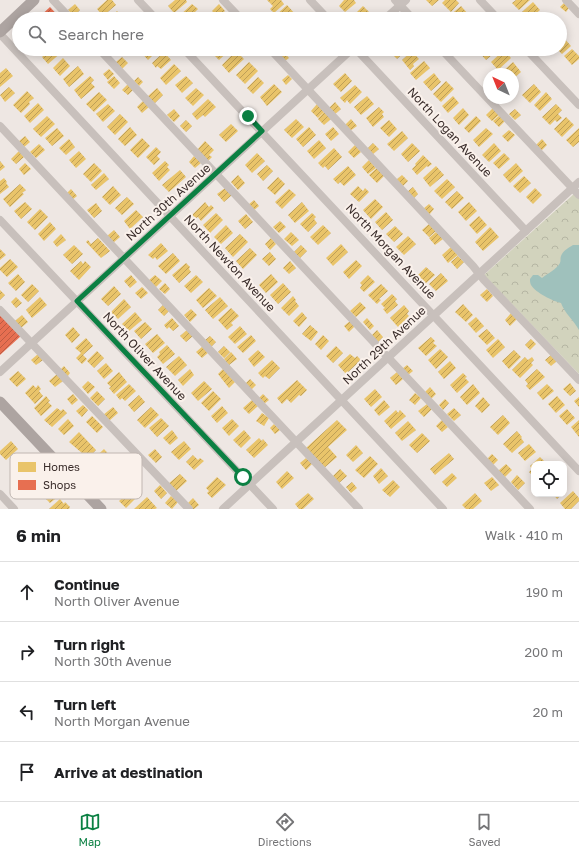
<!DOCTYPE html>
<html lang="en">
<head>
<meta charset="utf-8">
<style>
	body { margin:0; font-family:"Golos Text",sans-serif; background:#f6f6f6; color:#202124 }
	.controls { position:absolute; right:12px; bottom:12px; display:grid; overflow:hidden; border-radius:8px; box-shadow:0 2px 10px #0003 }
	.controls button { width:36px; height:36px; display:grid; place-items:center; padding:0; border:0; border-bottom:1px solid #e0e0e0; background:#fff; color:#202124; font:20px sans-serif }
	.compass { position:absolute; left:483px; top:68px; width:36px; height:36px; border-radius:50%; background:#fff; box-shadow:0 2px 10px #0003; rotate:317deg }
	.stop { position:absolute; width:12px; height:12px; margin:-9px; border:3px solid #0b8043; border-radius:50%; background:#fff }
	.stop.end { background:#0b8043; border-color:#fff; box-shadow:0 1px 4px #0008 }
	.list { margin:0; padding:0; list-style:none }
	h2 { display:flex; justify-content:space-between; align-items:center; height:52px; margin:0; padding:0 16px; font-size:17px }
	h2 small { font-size:13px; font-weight:400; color:#757577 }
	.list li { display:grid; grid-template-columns:26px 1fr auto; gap:12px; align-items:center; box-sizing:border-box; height:60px; padding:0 16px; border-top:1px solid #e0e0e0 }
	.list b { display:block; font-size:15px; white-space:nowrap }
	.list p { margin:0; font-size:13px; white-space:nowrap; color:#757577 }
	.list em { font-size:13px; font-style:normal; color:#757577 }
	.icon { flex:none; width:22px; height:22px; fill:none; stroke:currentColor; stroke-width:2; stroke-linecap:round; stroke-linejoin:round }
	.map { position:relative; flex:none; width:579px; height:509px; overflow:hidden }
	.search { position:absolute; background:#fff; box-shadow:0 2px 10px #0003; left:12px; right:12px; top:12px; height:44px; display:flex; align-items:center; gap:10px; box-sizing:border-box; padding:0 14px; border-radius:22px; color:#757577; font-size:15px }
	.sheet { height:292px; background:#fff }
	nav { display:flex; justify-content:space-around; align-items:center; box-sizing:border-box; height:56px; border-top:1px solid #e0e0e0; background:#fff; font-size:11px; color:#757577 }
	nav a { display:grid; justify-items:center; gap:2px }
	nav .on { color:#0b8043 }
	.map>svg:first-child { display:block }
</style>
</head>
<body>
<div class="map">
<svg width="579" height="509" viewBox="0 0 579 509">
	<defs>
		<pattern id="park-crowns" width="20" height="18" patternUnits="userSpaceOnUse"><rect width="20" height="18" fill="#d2d3bd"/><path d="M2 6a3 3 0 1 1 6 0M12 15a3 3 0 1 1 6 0" fill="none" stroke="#b5b5a3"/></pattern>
		<pattern id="homes-hatch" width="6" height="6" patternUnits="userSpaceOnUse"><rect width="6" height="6" fill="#e9c46a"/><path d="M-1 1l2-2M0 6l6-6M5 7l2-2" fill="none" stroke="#be9f57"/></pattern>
		<pattern id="shops-hatch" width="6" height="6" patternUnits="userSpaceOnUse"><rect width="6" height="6" fill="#e76f51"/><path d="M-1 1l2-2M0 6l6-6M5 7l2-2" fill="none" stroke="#bc5b43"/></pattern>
	</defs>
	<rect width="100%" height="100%" fill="#eee7e3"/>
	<!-- park -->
	<polygon fill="url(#park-crowns)" points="575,193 579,198 579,374 484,275"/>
	<!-- water -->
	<path fill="#9fc1bc" d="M573,245H579V330C573,319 565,314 561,303C553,301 536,293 531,285C530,283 530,281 530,279L533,275H538L542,278C548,273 556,270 560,263C561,261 560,258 561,256C563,251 568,248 573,245Z"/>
	<!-- homes -->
	<g fill="url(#homes-hatch)">
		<polygon points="107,0 112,0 116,5 103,16 97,9"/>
		<polygon points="175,0 186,0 187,2 174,13 168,6"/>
		<polygon points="267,0 281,0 284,4 274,13 270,9 273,6"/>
		<polygon points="344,0 354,0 356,3 345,12 339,6"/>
		<polygon points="426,0 439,0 432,6"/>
		<polygon points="445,0 456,0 459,3 451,12 442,3"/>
		<polygon points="516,0 530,0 519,10 512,3"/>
		<polygon points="533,2 540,10 530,19 528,19 522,12"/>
		<polygon points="564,3 569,8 566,12 560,7"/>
		<polygon points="75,4 80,10 74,16 68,10"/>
		<polygon points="192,4 198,9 188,19 176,19"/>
		<polygon points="219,4 225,11 218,17 212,11"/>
		<polygon points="287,5 295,14 289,19 276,19 274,17"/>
		<polygon points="363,6 370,13 363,19 353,19 353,16"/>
		<polygon points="461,6 468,14 464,19 452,19 449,16"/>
		<polygon points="117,11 125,19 108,19"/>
		<polygon points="563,37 571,46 562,54 557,49 560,49 560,40"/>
		<polygon points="51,49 59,49 62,52 48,64 42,57"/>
		<polygon points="84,49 94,49 89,54"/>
		<polygon points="144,49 157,49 158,50 148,60 141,52"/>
		<polygon points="215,49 231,49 219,60 211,52"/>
		<polygon points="241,49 245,52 241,56 244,59 229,73 222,65 236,51 237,52"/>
		<polygon points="391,49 408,49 397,59 389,51"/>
		<polygon points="445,49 455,49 456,50 451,55"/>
		<polygon points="482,49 499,49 486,60 479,52"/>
		<polygon points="572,49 579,56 579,59 572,65 564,56"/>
		<polygon points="504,50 511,58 498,70 491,62"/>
		<polygon points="412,51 419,59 413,64 414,66 410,70 402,60"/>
		<polygon points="164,52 171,60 161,69 157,66 156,68 152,63"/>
		<polygon points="284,52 289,58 285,61 280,56"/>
		<polygon points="122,57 128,63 122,69 116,62"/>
		<polygon points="63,58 70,66 60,76 53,68"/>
		<polygon points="424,61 430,68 416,80 410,73"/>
		<polygon points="249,62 258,71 245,84 236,75"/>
		<polygon points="513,62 521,72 513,79 513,74 500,74"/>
		<polygon points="174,64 181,71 166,85 160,78"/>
		<polygon points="78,66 84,74 69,87 63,79"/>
		<polygon points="6,68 13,76 0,87 0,73"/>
		<polygon points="109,69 114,74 108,80 103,74"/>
		<polygon points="345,73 352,81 341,92 333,84"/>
		<polygon points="434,73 441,82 431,91 423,82"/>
		<polygon points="288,75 292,79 286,85 282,80"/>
		<polygon points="90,76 94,80 91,83 95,87 81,99 74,90"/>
		<polygon points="114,76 120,83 114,89 107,82"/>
		<polygon points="186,76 193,83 182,93 175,85"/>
		<polygon points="138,77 143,82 139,86 134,81"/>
		<polygon points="258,77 264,83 253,94 247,88"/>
		<polygon points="446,81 454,89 441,102 433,94"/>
		<polygon points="128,84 133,90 128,95 122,90"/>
		<polygon points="274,84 282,92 267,106 260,97"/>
		<polygon points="534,84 541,92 530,103 522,95"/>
		<polygon points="355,85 362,92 350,104 347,100 345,103 340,98"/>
		<polygon points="9,87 15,93 5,102 0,95"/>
		<polygon points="157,88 163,95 154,104 147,97"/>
		<polygon points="196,88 204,95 193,106 185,98"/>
		<polygon points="27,91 34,98 29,102 30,104 21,113 13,105"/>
		<polygon points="99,92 107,100 94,112 86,104"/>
		<polygon points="546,92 552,99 540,111 534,105"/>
		<polygon points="367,96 374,104 361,115 354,107"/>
		<polygon points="453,96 459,103 448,113 442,106"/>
		<polygon points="208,99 216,107 205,117 203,115 197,120 192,114"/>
		<polygon points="143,101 149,107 142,113 137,107"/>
		<polygon points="335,102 341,109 334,115 328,109"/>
		<polygon points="38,103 44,110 30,123 24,116"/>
		<polygon points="108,104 115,111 103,122 96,114"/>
		<polygon points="317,104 324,112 318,118 311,111"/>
		<polygon points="556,104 562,110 558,114 562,118 557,122 555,120 550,125 542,117"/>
		<polygon points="379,107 384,112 382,114 384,117 373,127 366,118"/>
		<polygon points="463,108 469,115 459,125 453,118"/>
		<polygon points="493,108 499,115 492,121 486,115"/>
		<polygon points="174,109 180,116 174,122 167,115"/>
		<polygon points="515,109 521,115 515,120 509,114"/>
		<polygon points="324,112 331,119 324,125 318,119"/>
		<polygon points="120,114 128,122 115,135 107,127"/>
		<polygon points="500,115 505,121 499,127 493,121"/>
		<polygon points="47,116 55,124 41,137 33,129"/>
		<polygon points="476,116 481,121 469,133 464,128"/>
		<polygon points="566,117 574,125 562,137 554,129"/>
		<polygon points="296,119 304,127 292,138 284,130"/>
		<polygon points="351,119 357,126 350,131 345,125"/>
		<polygon points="186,120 192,126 186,132 180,126"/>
		<polygon points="389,120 397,129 389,137 380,128"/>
		<polygon points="231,124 238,131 226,142 219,135"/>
		<polygon points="130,127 137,135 125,146 118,139"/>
		<polygon points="309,127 316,135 303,147 296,139"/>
		<polygon points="333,127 339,134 331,141 325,134"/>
		<polygon points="57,128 64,136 52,146 45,138"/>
		<polygon points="486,128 493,134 479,147 473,140"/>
		<polygon points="579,128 579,142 573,147 566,140"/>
		<polygon points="509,130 515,135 508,142 502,136"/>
		<polygon points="402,131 408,138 394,151 387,144"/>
		<polygon points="25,136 30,142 23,148 18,142"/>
		<polygon points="142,138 150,146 138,158 130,150"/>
		<polygon points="69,139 75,147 66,155 59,148"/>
		<polygon points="542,139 547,145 541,151 536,145"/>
		<polygon points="319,140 326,148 314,159 307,151"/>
		<polygon points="205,141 214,150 209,155 212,157 208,161 197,150"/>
		<polygon points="373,143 379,149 372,155 367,149"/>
		<polygon points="412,143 420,151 408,162 401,154"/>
		<polygon points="494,143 501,151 489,162 482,155"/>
		<polygon points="39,144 45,150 36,158 30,152"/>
		<polygon points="355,145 361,152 354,158 348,152"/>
		<polygon points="156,147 161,152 157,156 160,159 154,165 146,157"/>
		<polygon points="334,148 342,157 328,170 325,166 323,168 318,163"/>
		<polygon points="19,151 24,157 16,164 11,159"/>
		<polygon points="79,151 86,159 76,168 69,160"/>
		<polygon points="257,153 265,161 252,173 245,165"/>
		<polygon points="504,153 510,159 499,169 493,163"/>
		<polygon points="423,155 432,164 428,167 427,166 417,175 412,169 416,165 415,164"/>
		<polygon points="194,156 201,163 195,168 189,162"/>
		<polygon points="369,160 376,168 368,174 362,167"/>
		<polygon points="0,161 5,167 0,171"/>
		<polygon points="165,161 169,165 167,167 170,170 159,181 152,173"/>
		<polygon points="25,163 31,169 24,175 19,169"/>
		<polygon points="94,163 102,171 91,182 83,174"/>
		<polygon points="516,163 523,171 510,183 503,175"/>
		<polygon points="267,165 273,171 263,181 257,174"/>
		<polygon points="348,166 356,175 344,186 340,182 338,184 333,179"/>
		<polygon points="436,166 444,175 430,187 423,178"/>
		<polygon points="377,168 384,176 377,183 369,175"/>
		<polygon points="180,170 186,177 169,192 162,185"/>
		<polygon points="104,173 109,179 96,190 91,185"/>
		<polygon points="238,175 245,183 238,190 231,182"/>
		<polygon points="402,175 408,181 402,187 396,180"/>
		<polygon points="524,176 531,183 520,193 513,186"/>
		<polygon points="278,177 285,184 275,195 267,188"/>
		<polygon points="4,178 7,182 6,183 9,187 0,194 0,181"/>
		<polygon points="447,179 455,187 442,199 434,191"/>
		<polygon points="20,184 26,190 22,193 24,194 10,207 3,199"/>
		<polygon points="113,186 121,195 110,205 102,197"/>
		<polygon points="358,186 363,191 365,188 369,192 359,202 350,194"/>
		<polygon points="413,187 418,194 413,199 407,192"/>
		<polygon points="225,188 232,195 224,202 217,194"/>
		<polygon points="535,188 542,195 533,204 526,197"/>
		<polygon points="71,189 77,196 72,200 66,194"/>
		<polygon points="289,189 296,195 282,209 275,202"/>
		<polygon points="457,191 464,198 452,209 445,202"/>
		<polygon points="127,197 134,204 122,215 115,208"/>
		<polygon points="375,199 383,207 371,219 363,210"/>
		<polygon points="254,200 259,206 253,211 248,205"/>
		<polygon points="25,202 32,209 21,219 14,211"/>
		<polygon points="205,202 209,207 211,205 214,208 201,221 198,217 196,218 192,215"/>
		<polygon points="302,202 309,211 295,223 288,215"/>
		<polygon points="469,202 477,211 466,221 458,212"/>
		<polygon points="96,203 102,211 94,218 87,210"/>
		<polygon points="429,204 434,209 429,215 423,209"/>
		<polygon points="40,209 48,217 35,230 27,222"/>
		<polygon points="136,210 143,217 130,229 124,221"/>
		<polygon points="386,212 393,220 382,230 375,222"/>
		<polygon points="216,213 223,220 210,233 203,225"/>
		<polygon points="312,213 316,217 314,219 317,223 308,232 300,224"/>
		<polygon points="246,214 253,222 245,229 238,221"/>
		<polygon points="479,216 487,225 477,234 469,225"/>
		<polygon points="280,221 286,227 279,233 273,227"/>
		<polygon points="50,222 56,229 44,241 38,234"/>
		<polygon points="429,224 436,231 429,237 422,230"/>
		<polygon points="226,225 233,233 221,244 214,237"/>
		<polygon points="323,225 331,233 318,245 310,237"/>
		<polygon points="395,226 403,234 394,242 386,234"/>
		<polygon points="490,227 499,237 483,251 475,242"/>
		<polygon points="114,230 120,237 113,243 107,236"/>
		<polygon points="291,232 299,240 292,246 284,239"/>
		<polygon points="436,232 443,239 435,245 429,238"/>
		<polygon points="61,234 66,240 57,247 53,242"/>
		<polygon points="240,234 248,242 233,257 225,248"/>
		<polygon points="408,236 416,244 404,255 396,247"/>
		<polygon points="98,238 110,251 101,258 86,242 88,240 91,244"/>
		<polygon points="271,238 276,244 270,250 265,244"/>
		<polygon points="161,243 168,251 157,260 155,257 153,259 148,255"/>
		<polygon points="341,244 348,252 333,266 326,258"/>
		<polygon points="74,245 83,254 72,264 63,255"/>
		<polygon points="301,245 307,251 300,258 294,252"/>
		<polygon points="451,247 458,255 448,263 442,255"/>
		<polygon points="250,248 257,255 243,269 236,261"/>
		<polygon points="0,249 6,255 0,260"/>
		<polygon points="270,252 276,259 269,266 262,259"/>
		<polygon points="173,253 180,261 166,274 158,266"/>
		<polygon points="458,256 464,262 457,269 451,262"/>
		<polygon points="10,259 18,267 7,277 0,270 0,268"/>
		<polygon points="356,260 362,266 349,279 343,272"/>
		<polygon points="81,261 83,264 85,261 91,267 79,280 70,271"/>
		<polygon points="290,261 296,268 289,274 283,268"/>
		<polygon points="186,263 190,267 189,269 191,272 179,283 172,275"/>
		<polygon points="426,267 435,275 424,285 416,277"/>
		<polygon points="441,273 448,281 436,291 429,284"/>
		<polygon points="18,274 25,282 16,291 8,283"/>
		<polygon points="271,274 278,282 266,293 259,285"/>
		<polygon points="131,275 137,282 130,288 124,281"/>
		<polygon points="155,275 162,281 155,288 148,281"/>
		<polygon points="196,275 203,282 191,293 184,286"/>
		<polygon points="368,275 375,282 364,292 360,288 362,285 360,283"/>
		<polygon points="165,283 170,289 165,294 159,289"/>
		<polygon points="283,283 291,292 278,304 270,295"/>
		<polygon points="32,284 39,291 28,302 21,295"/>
		<polygon points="381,284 388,291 379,299 381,300 377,304 368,295"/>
		<polygon points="114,286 121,294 108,306 101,299"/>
		<polygon points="142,287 148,293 141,299 135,293"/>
		<polygon points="209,288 217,296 203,308 196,300"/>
		<polygon points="487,289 493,296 487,302 480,295"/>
		<polygon points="0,290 5,295 0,300"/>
		<polygon points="392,294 397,299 395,301 398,305 387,314 383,309 385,308 381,304"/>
		<polygon points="293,296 296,300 295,301 299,306 289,316 281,308"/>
		<polygon points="16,297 22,303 16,308 11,302"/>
		<polygon points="40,297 47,305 32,318 26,310"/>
		<polygon points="220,297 228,306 213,319 205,310"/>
		<polygon points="124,299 131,307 118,319 111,312"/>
		<polygon points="360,302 366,308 356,317 350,311"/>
		<polygon points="463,304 473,315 466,322 455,312"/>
		<polygon points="163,305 169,311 164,316 158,310"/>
		<polygon points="404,305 409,311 407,314 409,316 398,327 390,318"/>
		<polygon points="231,308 239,316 231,323 233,325 227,330 218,320"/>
		<polygon points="191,309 197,315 190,322 184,315"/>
		<polygon points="135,312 142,320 129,331 122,324"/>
		<polygon points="302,312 307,318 299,327 293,321"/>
		<polygon points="511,313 517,319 510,326 505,320"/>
		<polygon points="22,315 28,322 21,328 15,321"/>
		<polygon points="476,317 484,326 476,333 468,324"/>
		<polygon points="172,318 179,326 173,331 169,327 167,329 164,325"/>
		<polygon points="367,318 374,326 370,330 363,322"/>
		<polygon points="350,321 355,326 349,332 344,326"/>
		<polygon points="145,322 152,329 141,339 134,331"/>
		<polygon points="310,325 318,332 311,341 302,334"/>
		<polygon points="240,326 247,334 235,344 228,337"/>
		<polygon points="73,327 80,335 72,343 65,335"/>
		<polygon points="188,329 193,336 186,342 180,336"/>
		<polygon points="487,329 495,338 487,345 478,336"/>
		<polygon points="377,330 383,337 377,343 371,336"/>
		<polygon points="157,334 165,343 153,353 145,344"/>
		<polygon points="251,335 256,341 243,353 237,347"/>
		<polygon points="323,335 329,341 321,350 315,344"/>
		<polygon points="210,336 216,342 210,348 204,341"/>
		<polygon points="431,337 435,341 433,343 437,346 426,356 418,348"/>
		<polygon points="86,338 93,346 83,355 87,359 82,364 76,358 81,353 75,348"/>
		<polygon points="498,339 505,347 493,358 486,350"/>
		<polygon points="531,339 536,344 530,350 525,345"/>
		<polygon points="167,345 175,354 163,364 157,357 160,354 159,352"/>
		<polygon points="203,346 209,352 202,358 196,352"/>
		<polygon points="224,346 230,352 224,358 218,352"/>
		<polygon points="336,346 343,353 333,363 326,356"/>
		<polygon points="440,349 448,357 436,369 428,360"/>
		<polygon points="258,350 265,357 254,367 248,359"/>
		<polygon points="514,350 521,357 509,369 502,361"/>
		<polygon points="97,351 104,358 94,368 87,361"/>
		<polygon points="231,352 237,359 229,365 224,359"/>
		<polygon points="38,354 43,360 36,365 31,360"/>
		<polygon points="350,354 355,358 357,356 361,360 346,374 338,365"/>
		<polygon points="551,355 557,361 551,366 545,360"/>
		<polygon points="179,356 187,365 175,376 166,367"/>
		<polygon points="525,357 528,360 532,357 534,360 531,363 533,365 520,378 512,370"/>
		<polygon points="272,360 280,368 269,379 265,376 263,378 258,373"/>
		<polygon points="450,361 456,368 444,379 438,372"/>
		<polygon points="106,363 113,371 104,379 97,371"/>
		<polygon points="407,365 413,371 408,375 402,369"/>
		<polygon points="64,366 70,373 67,377 60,370"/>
		<polygon points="190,369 194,375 183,386 178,380"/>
		<polygon points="223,369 235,382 229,388 218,374"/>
		<polygon points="537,369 545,377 530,390 526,386 528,384 525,380"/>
		<polygon points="18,371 26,379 17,387 9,379"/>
		<polygon points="119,372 127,382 114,394 109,388 111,387 107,383"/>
		<polygon points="397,372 403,379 396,385 390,378"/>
		<polygon points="463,373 467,377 465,378 469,382 457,393 450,385"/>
		<polygon points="57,374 63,381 55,387 49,381"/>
		<polygon points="250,379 256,385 250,391 244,385"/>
		<polygon points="297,380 307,390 301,396 299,395 291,403 287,399 282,404 277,398"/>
		<polygon points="88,381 95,387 88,394 82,387"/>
		<polygon points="204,381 212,389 198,401 191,393"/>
		<polygon points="570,383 576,391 570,396 563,389"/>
		<polygon points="129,384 136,391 125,401 122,398 120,400 116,395"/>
		<polygon points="473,384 480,393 467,405 460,397"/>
		<polygon points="547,384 554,391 543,400 537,393"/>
		<polygon points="33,385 36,388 38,385 41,389 39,391 43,396 35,404 25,393"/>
		<polygon points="430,387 436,394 431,399 425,392"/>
		<polygon points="375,389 382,397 371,407 364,399"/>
		<polygon points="97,391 105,399 98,406 90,398"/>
		<polygon points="213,391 221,399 209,411 201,403"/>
		<polygon points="415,393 421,398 415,405 409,400"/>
		<polygon points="73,394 78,400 72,405 67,399"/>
		<polygon points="263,394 269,400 264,404 259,398"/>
		<polygon points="139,395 145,402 134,412 128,405"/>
		<polygon points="46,396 50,401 48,402 52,406 41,416 34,408"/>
		<polygon points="557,396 565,405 556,413 548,404"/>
		<polygon points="483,397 490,405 482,413 475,406"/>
		<polygon points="579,397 579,407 574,401"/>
		<polygon points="445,399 449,403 443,410 439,405"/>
		<polygon points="252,400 258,406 249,414 243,408"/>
		<polygon points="384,400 390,407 379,416 374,410"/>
		<polygon points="427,404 432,409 424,417 418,411"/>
		<polygon points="83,405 88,410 82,417 76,411"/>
		<polygon points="222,406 228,413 217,423 211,416"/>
		<polygon points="113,407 118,413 109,421 103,415"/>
		<polygon points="151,407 159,415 145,428 137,420"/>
		<polygon points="57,408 61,411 63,409 67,413 52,427 44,420"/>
		<polygon points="454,408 461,415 454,421 447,414"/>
		<polygon points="567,409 575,418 567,425 559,416"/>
		<polygon points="396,410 398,413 400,410 406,416 391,429 384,421"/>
		<polygon points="262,413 269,418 264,426 256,421"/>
		<polygon points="503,415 510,423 498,435 490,427"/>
		<polygon points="92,416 103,427 97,433 86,422"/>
		<polygon points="161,418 169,426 157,437 149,428"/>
		<polygon points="68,419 74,426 64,435 58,429"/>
		<polygon points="232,419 239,426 229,436 222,428"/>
		<polygon points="337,420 347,430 328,447 337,457 324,468 306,448"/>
		<polygon points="442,420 448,427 442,432 436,426"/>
		<polygon points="579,420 579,437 571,427"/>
		<polygon points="408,421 416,430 402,441 395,433"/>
		<polygon points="274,424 280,430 275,434 270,428"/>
		<polygon points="172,430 178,438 170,445 163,438"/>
		<polygon points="244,430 251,438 241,448 233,440"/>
		<polygon points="517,431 522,437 521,438 524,442 512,453 503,444"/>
		<polygon points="79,432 96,450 86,460 81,455 82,453 69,442"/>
		<polygon points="422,433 430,441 417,453 409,445"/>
		<polygon points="259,438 262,441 263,439 268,445 254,458 246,450"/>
		<polygon points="11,441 18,449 6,460 0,454 0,451"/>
		<polygon points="184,441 191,449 179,460 171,452"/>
		<polygon points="529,444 536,452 525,461 518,453"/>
		<polygon points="356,445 363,453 353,462 346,455"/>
		<polygon points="104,449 111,457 96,471 89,463"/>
		<polygon points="155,449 162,457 156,463 148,455"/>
		<polygon points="449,453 454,459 435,475 430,469"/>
		<polygon points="492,454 498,460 492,466 486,460"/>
		<polygon points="193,455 198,460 200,458 204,461 194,470 186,462"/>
		<polygon points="370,456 378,464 364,478 355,470"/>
		<polygon points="540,457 547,464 534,464 534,477 529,472 532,469 530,466"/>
		<polygon points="306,458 312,464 306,470 300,463"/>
		<polygon points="506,464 512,470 504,478 498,471"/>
		<polygon points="381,468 388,476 379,484 373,476"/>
		<polygon points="340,469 347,476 338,484 332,477"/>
		<polygon points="287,471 294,478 282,489 276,482"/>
		<polygon points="452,473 457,478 447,487 442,482"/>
		<polygon points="180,474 187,481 175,492 168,484"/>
		<polygon points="517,475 525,483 518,490 511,482"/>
		<polygon points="217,477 226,485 212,498 207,493 209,491 206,488"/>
		<polygon points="492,477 499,485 491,491 484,483"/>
		<polygon points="393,480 400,487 390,497 382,490"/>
		<polygon points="352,482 357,488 351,493 346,487"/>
		<polygon points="160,485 167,493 161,499 154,491"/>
		<polygon points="51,488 59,496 50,503 43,496"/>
		<polygon points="573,491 579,498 579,501 571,509 565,509 560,503"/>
		<polygon points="129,492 136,498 126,508 119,501"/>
		<polygon points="308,493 314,499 303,509 299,509 295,504"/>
		<polygon points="475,493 482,501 473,509 466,509 462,505"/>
		<polygon points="553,494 562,494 557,499"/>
		<polygon points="171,496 178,502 172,509 165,503"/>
		<polygon points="147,497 157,508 155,509 134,509"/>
		<polygon points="193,498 199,505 194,509 191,509 187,504"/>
		<polygon points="60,499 64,504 65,502 70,507 69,509 49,509"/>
	</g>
	<!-- shops -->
	<g fill="url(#shops-hatch)">
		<polygon points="50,7 61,19 37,19"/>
		<polygon points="0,312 22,335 0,355"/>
	</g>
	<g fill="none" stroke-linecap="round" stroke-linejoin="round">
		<!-- minor -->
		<g stroke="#c8c0bc" stroke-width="8">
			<polyline points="53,0 71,19"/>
			<polyline points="138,0 156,19"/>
			<polyline points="223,0 241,19"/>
			<polyline points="310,0 328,19"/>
			<polyline points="395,0 413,19"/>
			<polyline points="480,0 498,19"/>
			<polyline points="566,0 579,14"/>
			<polyline points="385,19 406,0"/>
			<polyline points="0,34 443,509"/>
			<polyline points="99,49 530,509"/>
			<polyline points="184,49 579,471"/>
			<polyline points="270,49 473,266 484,280 579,380"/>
			<polyline points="356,49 526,231"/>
			<polyline points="441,49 579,195"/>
			<polyline points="526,49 579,105"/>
			<polyline points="0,126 359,509"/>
			<polyline points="0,220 273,509"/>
			<polyline points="0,310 189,509"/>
			<polyline points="0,372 352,49"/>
			<polyline points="0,494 14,509"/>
			<polyline points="223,509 579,182"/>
		</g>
		<!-- major -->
		<g stroke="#ada4a1" stroke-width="11">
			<polyline points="0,32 34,0"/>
			<polyline points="0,402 101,509"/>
		</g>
	</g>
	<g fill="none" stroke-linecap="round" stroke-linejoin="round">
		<!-- route -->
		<polyline stroke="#0b8043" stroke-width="5" points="243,477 77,301 262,131 248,116"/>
	</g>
	<g text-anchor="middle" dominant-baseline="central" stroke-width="4" stroke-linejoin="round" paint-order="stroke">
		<!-- street labels -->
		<g font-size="12" fill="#392c2a" stroke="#faf1eb">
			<text transform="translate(450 132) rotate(47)">North Logan Avenue</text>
			<text transform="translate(168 202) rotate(-42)">North 30th Avenue</text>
			<text transform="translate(391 251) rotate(47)">North Morgan Avenue</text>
			<text transform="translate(230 263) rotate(47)">North Newton Avenue</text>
			<text transform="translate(384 345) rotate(-43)">North 29th Avenue</text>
			<text transform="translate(145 356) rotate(47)">North Oliver Avenue</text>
		</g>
	</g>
	<!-- legend -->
	<rect x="10" y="453" width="132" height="46" rx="6" fill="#faf1eb" stroke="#c0b6b1" stroke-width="1"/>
	<rect x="18" y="462" width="18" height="10" fill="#e9c46a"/>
	<rect x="18" y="480" width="18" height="10" fill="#e76f51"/>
	<g font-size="11" fill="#392c2a">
		<text x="43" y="471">Homes</text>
		<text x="43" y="489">Shops</text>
	</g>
</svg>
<div class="controls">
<button><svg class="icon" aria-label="locate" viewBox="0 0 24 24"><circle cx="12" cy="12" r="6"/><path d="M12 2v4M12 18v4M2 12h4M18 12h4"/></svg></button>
</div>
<svg class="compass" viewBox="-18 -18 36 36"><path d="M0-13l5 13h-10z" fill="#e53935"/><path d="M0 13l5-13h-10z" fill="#757577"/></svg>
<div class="stop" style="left:243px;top:477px"></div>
<div class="stop end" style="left:248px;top:116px"></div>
<div class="search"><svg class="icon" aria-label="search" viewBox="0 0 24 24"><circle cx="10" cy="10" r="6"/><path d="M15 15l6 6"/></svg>Search here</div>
</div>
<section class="sheet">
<h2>6 min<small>Walk · 410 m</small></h2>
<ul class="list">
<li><svg class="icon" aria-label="ahead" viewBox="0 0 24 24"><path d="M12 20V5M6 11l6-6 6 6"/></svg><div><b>Continue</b><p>North Oliver Avenue</p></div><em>190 m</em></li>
<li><svg class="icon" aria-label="right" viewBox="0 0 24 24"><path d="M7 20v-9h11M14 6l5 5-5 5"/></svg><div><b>Turn right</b><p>North 30th Avenue</p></div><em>200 m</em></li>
<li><svg class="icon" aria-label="left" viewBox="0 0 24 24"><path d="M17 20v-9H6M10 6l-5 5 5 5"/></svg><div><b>Turn left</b><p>North Morgan Avenue</p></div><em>20 m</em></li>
<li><svg class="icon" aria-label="arrive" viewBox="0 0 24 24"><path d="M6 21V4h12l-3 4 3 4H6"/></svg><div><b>Arrive at destination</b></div></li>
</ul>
</section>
<nav>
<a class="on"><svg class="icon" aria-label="map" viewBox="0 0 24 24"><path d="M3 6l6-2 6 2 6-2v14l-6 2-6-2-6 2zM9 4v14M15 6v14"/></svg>Map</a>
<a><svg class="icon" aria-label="directions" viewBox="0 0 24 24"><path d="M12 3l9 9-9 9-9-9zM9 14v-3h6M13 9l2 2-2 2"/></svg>Directions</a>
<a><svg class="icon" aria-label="saved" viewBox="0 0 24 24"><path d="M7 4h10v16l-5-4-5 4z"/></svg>Saved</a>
</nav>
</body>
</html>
